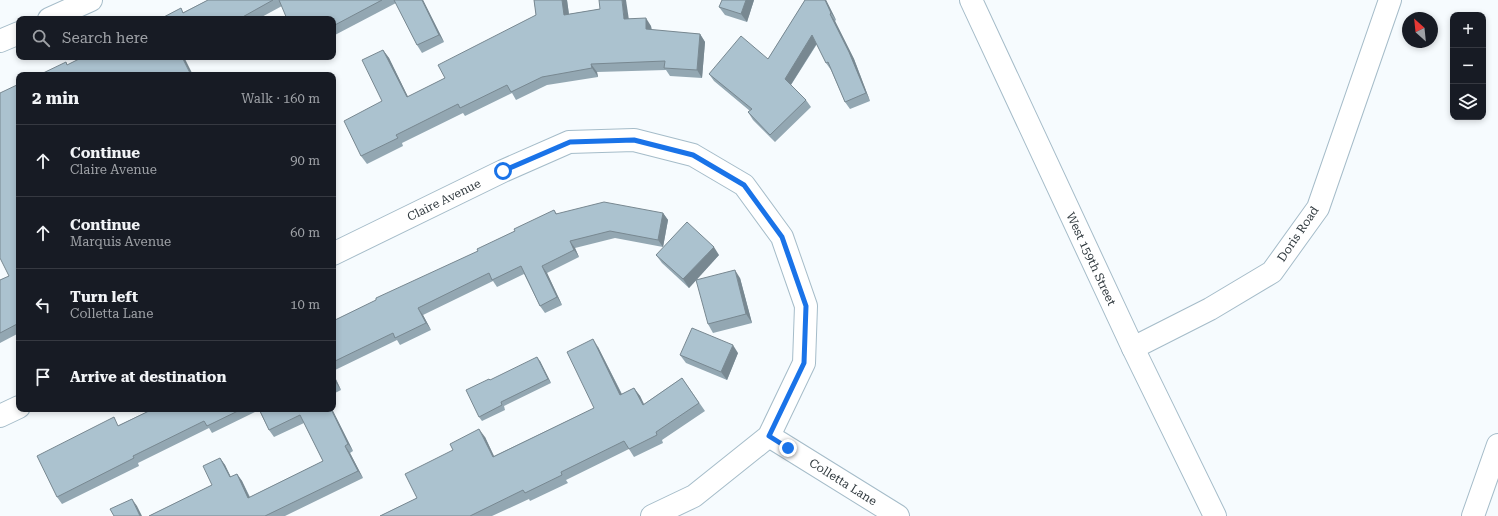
<!DOCTYPE html>
<html lang="en">
<head>
<meta charset="utf-8">
<style>
	body { margin:0; font-family:"Roboto Serif",serif; background:#20242c; color:#f1f3f6 }
	.controls { position:absolute; right:12px; top:12px; display:grid; overflow:hidden; border-radius:8px; box-shadow:0 2px 6px #0003 }
	.controls button { width:36px; height:36px; display:grid; place-items:center; padding:0; border:0; border-bottom:1px solid #363941; background:#171b24; color:#f1f3f6; font:20px sans-serif }
	.compass { position:absolute; left:1402px; top:12px; width:36px; height:36px; border-radius:50%; background:#171b24; box-shadow:0 2px 6px #0003; rotate:333deg }
	.stop { position:absolute; width:12px; height:12px; margin:-9px; border:3px solid #1a73e8; border-radius:50%; background:#fff }
	.stop.end { background:#1a73e8; border-color:#fff; box-shadow:0 1px 4px #0008 }
	.list { margin:0; padding:0; list-style:none }
	h2 { display:flex; justify-content:space-between; align-items:center; height:52px; margin:0; padding:0 16px; font-size:17px }
	h2 small { font-size:13px; font-weight:400; color:#9ea1a6 }
	.list li { display:grid; grid-template-columns:26px 1fr auto; gap:12px; align-items:center; box-sizing:border-box; height:72px; padding:0 16px; border-top:1px solid #363941 }
	.list b { display:block; font-size:15px; white-space:nowrap }
	.list p { margin:0; font-size:13px; white-space:nowrap; color:#9ea1a6 }
	.list em { font-size:13px; font-style:normal; color:#9ea1a6 }
	.icon { flex:none; width:22px; height:22px; fill:none; stroke:currentColor; stroke-width:2; stroke-linecap:round; stroke-linejoin:round }
	.map { position:relative; flex:none; width:1498px; height:516px; overflow:hidden }
	.search { position:absolute; background:#171b24; box-shadow:0 2px 6px #0003; left:16px; top:16px; width:320px; height:44px; display:flex; align-items:center; gap:10px; box-sizing:border-box; padding:0 14px; border-radius:8px; color:#9ea1a6; font-size:15px }
	.panel { position:absolute; background:#171b24; box-shadow:0 2px 6px #0003; left:16px; top:72px; width:320px; height:340px; border-radius:8px }
	.map>svg:first-child { display:block }
</style>
</head>
<body>
<div class="map">
<svg width="1498" height="516" viewBox="0 0 1498 516">
	<rect width="100%" height="100%" fill="#f6fbfe"/>
	<g fill="none" stroke-linecap="round" stroke-linejoin="round">
		<defs>
			<g id="minor">
				<polyline points="971,0 1133,348 1215,516"/>
				<polyline points="49,19 91,0"/>
				<polyline points="0,41 19,33"/>
				<polyline points="333,254 503,171 569,142 634,140 693,155 744,185 782,237 806,306 804,363 769,436 694,496 652,516"/>
				<polyline points="1133,348 1210,309 1272,272 1318,208 1390,0"/>
				<polyline points="0,416 19,407"/>
				<polyline points="769,436 898,516"/>
				<polyline points="1473,516 1498,445"/>
			</g>
		</defs>
		<!-- minor casing -->
		<use href="#minor" stroke="#a5bcc9" stroke-width="24"/>
		<!-- minor -->
		<use href="#minor" stroke="#fff" stroke-width="22"/>
	</g>
	<!-- wall -->
	<g fill="#93a7b2">
		<polygon points="208,0 423,0 444,42 422,53 417,45 396,3 333,36 333,19 282,6 258,19 160,19 184,12"/>
		<polygon points="534,0 567,0 569,14 600,9 651,26 652,30 700,34 705,42 702,78 670,76 666,70 597,72 598,77 547,85 516,100 512,93 465,116 463,113 402,143 403,146 367,164 361,156 382,101 383,50 389,58 408,97 445,78 536,15"/>
		<polygon points="754,0 747,22 725,15 719,7"/>
		<polygon points="805,0 826,0 836,20 835,21 854,59 870,101 850,109 845,102 831,70 826,63 817,44 791,85 806,100 811,107 775,142 753,120 748,112 750,111 714,81 709,74 768,59"/>
		<polygon points="19,84 19,333 0,343 0,280 9,276"/>
		<polygon points="554,210 557,214 663,213 668,220 663,247 615,238 575,248 579,257 547,273 562,305 545,313 540,306 524,274 497,287 493,281 423,315 431,330 400,345 397,340 333,371 333,321 478,251"/>
		<polygon points="656,255 719,255 689,288 662,263"/>
		<polygon points="740,278 752,323 713,333 708,324"/>
		<polygon points="598,347 622,394 634,388 640,396 644,404 682,378 705,411 662,440 663,443 634,457 629,449 566,480 568,483 530,501 529,499 492,516 380,516 417,498 485,437 494,456 594,408"/>
		<polygon points="738,353 727,380 686,363 680,355"/>
		<polygon points="540,361 551,383 504,406 505,410 482,421 479,417 490,380"/>
		<polygon points="333,373 341,390 333,394"/>
		<polygon points="153,409 332,409 353,451 350,453 363,478 285,516 149,516 212,485 220,458 225,465 231,477 237,474 242,481 250,497 323,461 304,423 274,437 269,430 259,410 212,433 209,428 138,463 139,466 62,504 57,497 119,425"/>
	</g>
	<!-- shaded-wall -->
	<g fill="#788891">
		<polygon points="422,0 423,0 444,42 439,35"/>
		<polygon points="562,0 567,0 570,23 564,15"/>
		<polygon points="622,0 626,0 630,27 624,19"/>
		<polygon points="746,0 754,0 747,22 741,14"/>
		<polygon points="825,0 826,0 836,20 831,13"/>
		<polygon points="830,14 835,21 854,59 870,101 866,93"/>
		<polygon points="646,18 651,26 652,38 646,29"/>
		<polygon points="700,34 705,42 702,78 697,70"/>
		<polygon points="812,35 817,43 790,86 785,79"/>
		<polygon points="383,50 389,58 412,105 407,97"/>
		<polygon points="182,57 184,57 193,75 191,75"/>
		<polygon points="591,64 597,72 598,77 592,68"/>
		<polygon points="663,213 668,220 663,247 658,240"/>
		<polygon points="570,241 575,248 579,257 574,250"/>
		<polygon points="714,247 719,255 689,288 683,279"/>
		<polygon points="542,266 547,273 562,305 557,297"/>
		<polygon points="735,270 740,278 752,323 746,314"/>
		<polygon points="418,308 423,315 431,330 426,323"/>
		<polygon points="593,339 598,347 626,403 620,395"/>
		<polygon points="733,345 738,353 727,380 721,372"/>
		<polygon points="537,357 540,361 551,383 548,379"/>
		<polygon points="333,373 341,390 336,383 333,376"/>
		<polygon points="634,388 640,396 648,413 643,405"/>
		<polygon points="331,409 332,409 353,451 348,444"/>
		<polygon points="479,429 485,437 498,465 493,457"/>
		<polygon points="345,446 350,453 363,478 358,471"/>
		<polygon points="220,458 225,465 234,484 230,477"/>
		<polygon points="237,474 242,481 253,505 248,498"/>
		<polygon points="132,499 137,506 142,516 140,516"/>
	</g>
	<!-- building -->
	<g fill="#abc2cf" stroke="#788891">
		<polygon points="208,0 273,0 239,19 160,19 181,8 183,13"/>
		<polygon points="279,0 382,0 333,26 333,19 287,19"/>
		<polygon points="394,0 422,0 439,35 417,45"/>
		<polygon points="534,0 562,0 564,15 600,9 599,0 622,0 624,19 646,18 646,29 700,34 697,70 664,68 665,61 591,64 592,68 542,77 511,92 507,85 460,108 458,104 396,135 398,138 361,156 344,121 382,101 362,60 383,50 407,97 445,78 438,65 536,15"/>
		<polygon points="722,0 746,0 741,14 719,7"/>
		<polygon points="805,0 825,0 831,13 830,14 849,52 866,93 845,102 828,62 826,63 812,35 785,79 806,100 770,135 748,112 752,109 709,74 741,36 768,59"/>
		<polygon points="83,57 182,57 191,75 39,75 66,62 67,65"/>
		<polygon points="19,84 19,323 0,333 0,280 9,276 0,258 0,93"/>
		<polygon points="604,202 663,213 658,240 610,231 570,241 574,250 542,266 557,297 540,306 521,266 492,280 489,273 418,308 426,323 395,338 393,333 333,362 333,321 376,300 376,298 478,251 477,249 515,231 514,229 554,210 556,214"/>
		<polygon points="687,222 714,247 683,279 656,255"/>
		<polygon points="735,270 746,314 708,324 696,280"/>
		<polygon points="692,328 733,345 721,372 680,355"/>
		<polygon points="593,339 620,395 634,388 643,405 682,378 699,403 656,432 657,435 629,449 624,441 561,472 562,475 525,493 523,490 470,516 380,516 417,498 405,474 453,450 450,444 479,429 493,457 594,408 567,352"/>
		<polygon points="537,357 548,379 501,402 502,405 479,417 466,390 489,379 490,380"/>
		<polygon points="333,376 336,383 333,385"/>
		<polygon points="153,409 242,409 207,426 204,421 133,456 134,458 57,497 37,456 114,417 118,426"/>
		<polygon points="259,409 331,409 348,444 345,446 358,471 265,516 149,516 212,485 203,466 220,458 230,477 237,474 248,498 323,461 300,415 269,430"/>
		<polygon points="132,499 140,516 114,516 110,509"/>
	</g>
	<g fill="none" stroke-linecap="round" stroke-linejoin="round">
		<!-- route -->
		<polyline stroke="#1a73e8" stroke-width="5" points="503,171 570,142 634,140 693,155 744,185 782,237 806,306 804,363 769,436 788,448"/>
	</g>
	<g text-anchor="middle" dominant-baseline="central" stroke-width="3" stroke-linejoin="round" paint-order="stroke">
		<!-- street labels -->
		<g font-size="12" fill="#30393e" stroke="#fff">
			<text transform="translate(444 200) rotate(-26)">Claire Avenue</text>
			<text transform="translate(1298 234) rotate(-56)">Doris Road</text>
			<text transform="translate(1091 259) rotate(65)">West 159th Street</text>
			<text transform="translate(843 482) rotate(32)">Colletta Lane</text>
		</g>
	</g>
</svg>
<div class="controls">
<button>+</button>
<button>−</button>
<button><svg class="icon" aria-label="layers" viewBox="0 0 24 24"><path d="M12 4l9 5-9 5-9-5zM3 14l9 5 9-5"/></svg></button>
</div>
<svg class="compass" viewBox="-18 -18 36 36"><path d="M0-13l5 13h-10z" fill="#e53935"/><path d="M0 13l5-13h-10z" fill="#9ea1a6"/></svg>
<div class="stop" style="left:503px;top:171px"></div>
<div class="stop end" style="left:788px;top:448px"></div>
<div class="search"><svg class="icon" aria-label="search" viewBox="0 0 24 24"><circle cx="10" cy="10" r="6"/><path d="M15 15l6 6"/></svg>Search here</div>
<section class="panel">
<h2>2 min<small>Walk · 160 m</small></h2>
<ul class="list">
<li><svg class="icon" aria-label="ahead" viewBox="0 0 24 24"><path d="M12 20V5M6 11l6-6 6 6"/></svg><div><b>Continue</b><p>Claire Avenue</p></div><em>90 m</em></li>
<li><svg class="icon" aria-label="ahead" viewBox="0 0 24 24"><path d="M12 20V5M6 11l6-6 6 6"/></svg><div><b>Continue</b><p>Marquis Avenue</p></div><em>60 m</em></li>
<li><svg class="icon" aria-label="left" viewBox="0 0 24 24"><path d="M17 20v-9H6M10 6l-5 5 5 5"/></svg><div><b>Turn left</b><p>Colletta Lane</p></div><em>10 m</em></li>
<li><svg class="icon" aria-label="arrive" viewBox="0 0 24 24"><path d="M6 21V4h12l-3 4 3 4H6"/></svg><div><b>Arrive at destination</b></div></li>
</ul>
</section>
</div>
</body>
</html>
